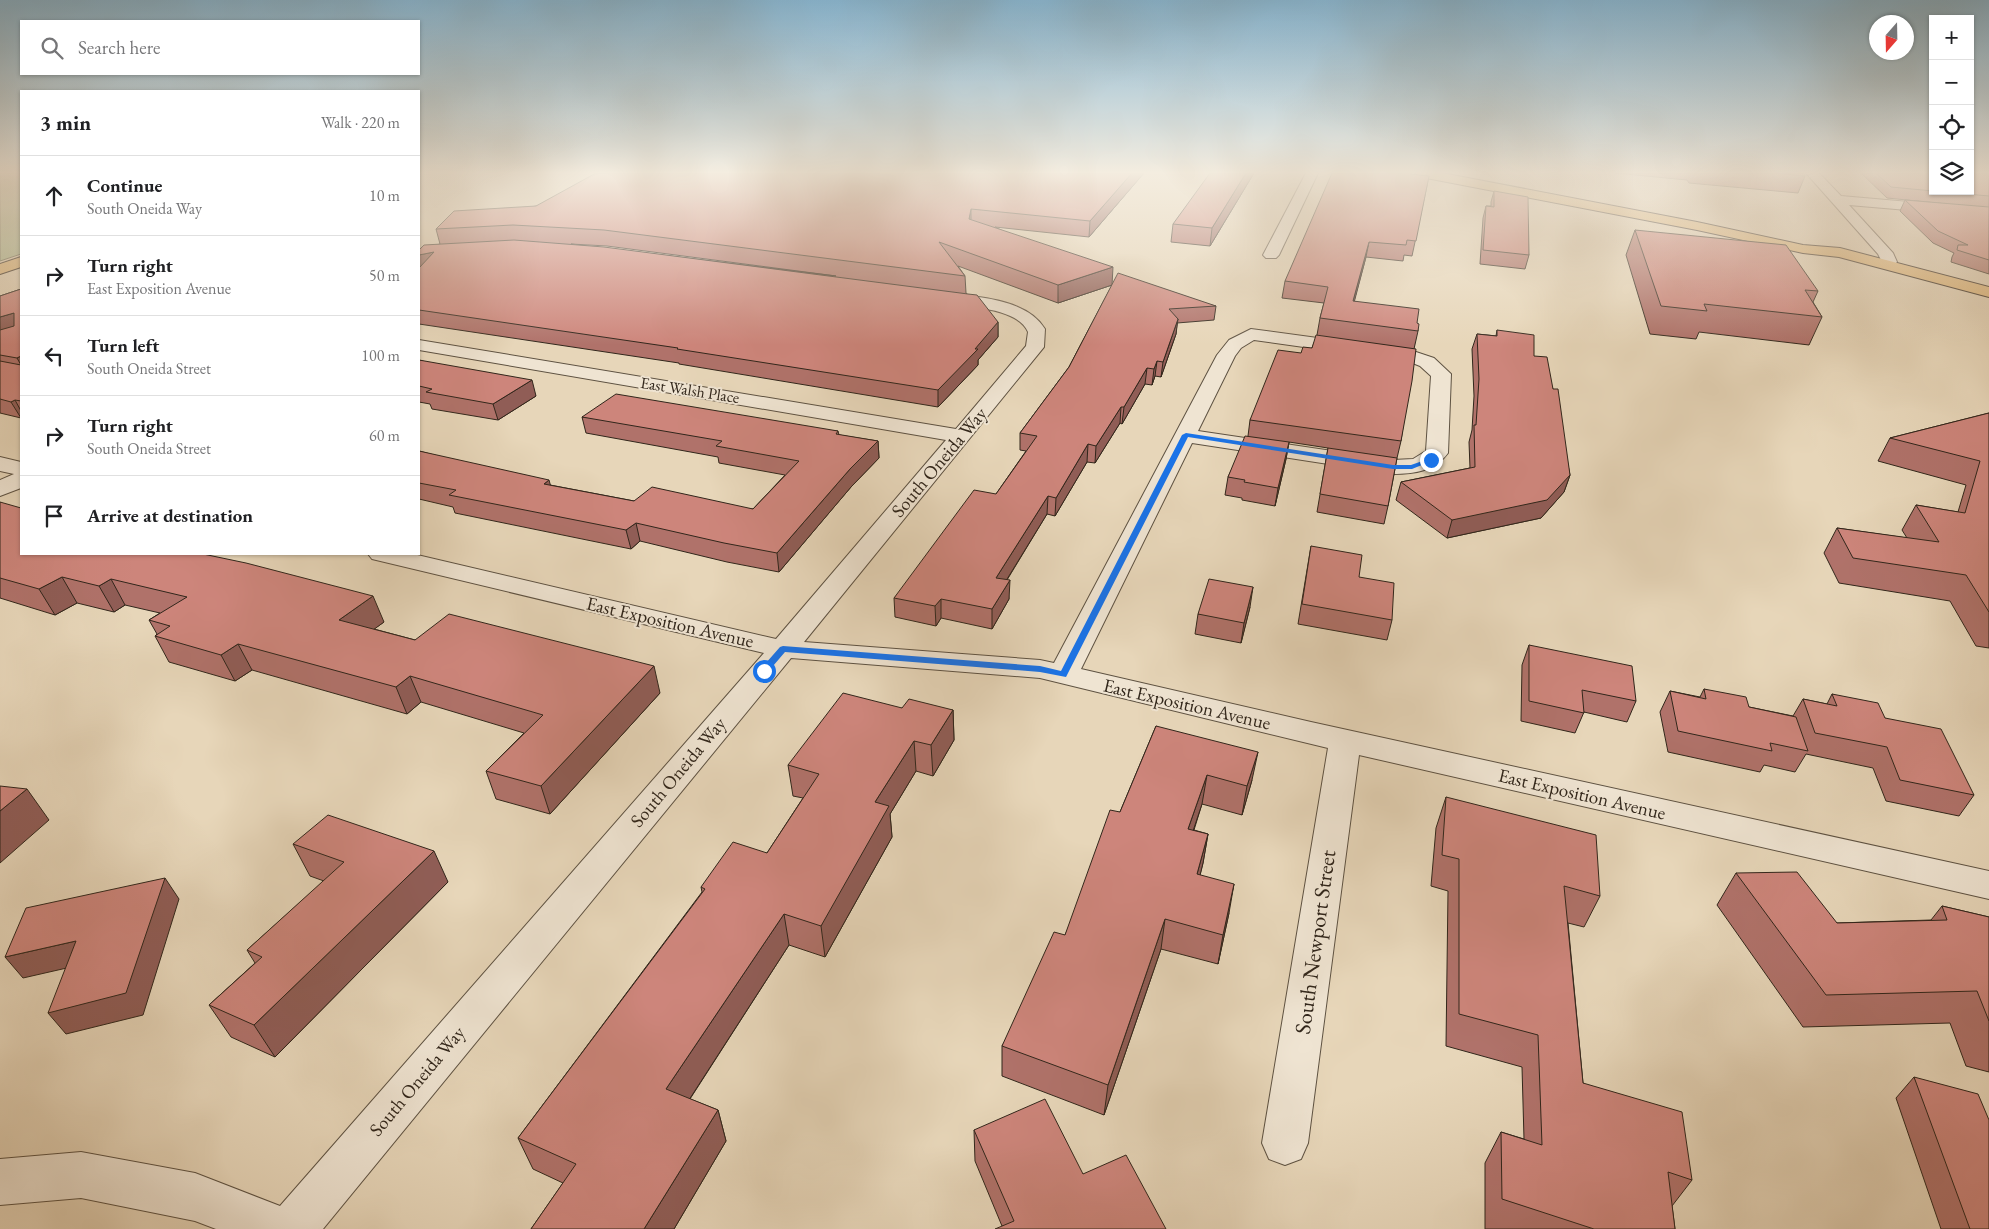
<!DOCTYPE html>
<html lang="en">
<head>
<meta charset="utf-8">
<style>
	body { margin:0; font-family:"EB Garamond",serif; background:#f6f6f6; color:#202124 }
	.controls { position:absolute; right:15px; top:15px; display:grid; overflow:hidden; border-radius:0px; box-shadow:0 1px 4px #0004 }
	.controls button { width:45px; height:45px; display:grid; place-items:center; padding:0; border:0; border-bottom:1px solid #e0e0e0; background:#fff; color:#202124; font:25px sans-serif }
	.compass { position:absolute; left:1869px; top:15px; width:45px; height:45px; border-radius:50%; background:#fff; box-shadow:0 1px 4px #0004; rotate:200deg }
	.stop { position:absolute; width:15px; height:15px; margin:-11px; border:4px solid #1a73e8; border-radius:50%; background:#fff }
	.stop.end { background:#1a73e8; border-color:#fff; box-shadow:0 1px 5px #0008 }
	.list { margin:0; padding:0; list-style:none }
	h2 { display:flex; justify-content:space-between; align-items:center; height:65px; margin:0; padding:0 20px; font-size:21px }
	h2 small { font-size:16px; font-weight:400; color:#757577 }
	.list li { display:grid; grid-template-columns:32px 1fr auto; gap:15px; align-items:center; box-sizing:border-box; height:80px; padding:0 20px; border-top:1px solid #e0e0e0 }
	.list b { display:block; font-size:19px; white-space:nowrap }
	.list p { margin:0; font-size:16px; white-space:nowrap; color:#757577 }
	.list em { font-size:16px; font-style:normal; color:#757577 }
	.icon { flex:none; width:28px; height:28px; fill:none; stroke:currentColor; stroke-width:2; stroke-linecap:round; stroke-linejoin:round }
	.map { position:relative; flex:none; width:1989px; height:1229px; overflow:hidden }
	.search { position:absolute; background:#fff; box-shadow:0 1px 4px #0004; left:20px; top:20px; width:400px; height:55px; display:flex; align-items:center; gap:12px; box-sizing:border-box; padding:0 18px; border-radius:0px; color:#757577; font-size:19px }
	.panel { position:absolute; background:#fff; box-shadow:0 1px 4px #0004; left:20px; top:90px; width:400px; height:465px; border-radius:0px }
	.map>svg:first-child { display:block }
</style>
</head>
<body>
<div class="map">
<svg width="1989" height="1229" viewBox="0 0 1989 1229">
	<rect width="100%" height="100%" fill="#e7d6b9"/>
	<filter id="stains"><feTurbulence type="fractalNoise" baseFrequency=".004" numOctaves="4"/><feColorMatrix values="0 0 0 0 .2 0 0 0 0 .09 0 0 0 0 .02 0 0 0 .5 -.17"/></filter>
	<radialGradient id="worn" r=".72"><stop offset=".6" stop-color="#630" stop-opacity="0"/><stop offset="1" stop-color="#630" stop-opacity=".3"/></radialGradient>
	<!-- green -->
	<polygon fill="#b0bf94" stroke="#707258" points="0,173 21,173 21,254 0,261"/>
	<g fill="none" stroke-linecap="round" stroke-linejoin="round">
		<defs>
			<g id="minor">
				<polygon points="1306,173 1318,173 1279,255 1276,258 1266,258 1263,255"/>
				<path d="M1806,173H1819L1841,196L1989,209V217L1849,205L1893,253L1897,262C1892,268 1886,269 1880,267L1877,264L1881,260L1878,254Z"/>
				<path d="M947,293C978,297 1027,299 1045,329L1044,347L804,642L1040,660L1054,663L1217,355L1229,340L1251,329L1413,351L1434,358L1451,374L1448,453C1435,471 1414,474 1393,474L1192,443L1081,669L1311,722L1989,871V899L1359,755L1308,1143L1301,1159L1285,1165L1269,1159L1262,1143L1328,748L1040,678L791,658L323,1229H216L195,1221L81,1198L0,1205V1159L81,1152L195,1173L280,1206L764,653L372,559L368,554H413L776,639L946,440L419,350V340L956,429L1026,346L1028,332C1018,307 964,307 941,302L939,298L941,294ZM1254,340L1410,362L1420,366L1431,376L1426,451L1413,459L1393,460L1198,431L1235,356L1241,348Z"/>
				<polygon points="0,457 21,462 21,488 0,496 0,480 14,474 0,471"/>
			</g>
			<g id="major">
				<polygon points="1415,173 1442,173 1697,222 1803,245 1840,248 1989,287 1989,297 1839,257 1803,253 1697,230 1421,177"/>
				<polygon points="21,257 21,267 0,274 0,264"/>
			</g>
		</defs>
		<!-- minor casing -->
		<use href="#minor" stroke="#5e5242" stroke-width="2"/>
		<!-- major casing -->
		<use href="#major" stroke="#31261b" stroke-width="2"/>
		<!-- minor -->
		<use href="#minor" fill="#efe4d2" fill-rule="evenodd"/>
		<!-- major -->
		<use href="#major" fill="#e4bb7c" fill-rule="evenodd"/>
	</g>
	<!-- wall -->
	<g fill="#b0726a" stroke="#31261b" fill-rule="evenodd">
		<path d="M1144,173L1089,237L995,227L1112,285L1216,306L1214,320L1177,323L1176,334L1161,377L1155,376L1152,385L1145,384L1122,424L1120,423L1095,463L1087,462L1055,516L1047,514L1007,580L1009,599L992,629L941,618L936,626L895,617L894,598L996,494L1026,451L1020,450V433L1069,367L1112,285L1058,303L958,266L965,276L966,293L998,322V337L978,360V365L938,407L679,364V363L419,324V250L440,244L436,229L536,206ZM571,244L607,246L836,276Z"/>
		<polygon points="1254,173 1210,246 1171,242 1173,224"/>
		<polygon points="1615,173 1803,173 1805,176 1798,193 1689,183 1687,180"/>
		<polygon points="1861,173 1989,173 1989,274 1951,262 1952,257 1954,253 1933,243 1900,211 1905,200 1947,204 1887,198"/>
		<polygon points="1429,176 1412,256 1404,255 1403,261 1366,257 1354,301 1417,323 1418,331 1414,349 1401,441 1397,458 1388,506 1384,524 1317,512 1328,448 1289,442 1286,459 1275,506 1242,500 1242,498 1225,495 1228,477 1248,436 1250,420 1301,353 1312,348 1317,335 1320,318 1324,303 1282,298 1285,281"/>
		<polygon points="1494,191 1529,255 1525,269 1480,264 1483,218 1486,206 1491,206 1491,202"/>
		<polygon points="1635,230 1818,291 1813,302 1822,317 1809,345 1699,332 1696,339 1650,334 1626,255"/>
		<polygon points="21,289 21,418 0,413 0,296"/>
		<polygon points="1497,330 1534,356 1553,389 1570,475 1564,492 1541,518 1447,538 1396,500 1401,482 1470,468 1469,442 1472,430 1474,396 1472,349 1477,334 1496,336"/>
		<polygon points="419,360 536,396 498,420 432,409 430,404 419,402"/>
		<polygon points="1989,413 1989,648 1976,646 1950,601 1839,583 1824,553 1837,528 1907,538 1902,530 1916,505 1958,512 1966,485 1878,461 1890,438"/>
		<polygon points="582,417 838,431 839,435 878,441 879,458 851,487 779,572 727,562 640,541 631,549 455,513 453,507 419,499 419,451 550,485 634,501 753,509 785,475 719,463 718,457 586,433"/>
		<polygon points="0,502 21,554 384,622 374,629 415,640 660,693 550,814 496,799 486,771 524,733 421,702 407,714 252,670 235,681 169,662 155,636 157,634 149,620 160,613 125,605 114,612 77,603 55,615 0,598"/>
		<polygon points="1311,546 1359,577 1392,620 1387,640 1298,624"/>
		<polygon points="1250,607 1241,643 1195,634 1198,614"/>
		<polygon points="1529,645 1636,701 1627,722 1584,712 1575,733 1521,721 1522,665"/>
		<polygon points="1704,689 1749,707 1793,716 1803,699 1827,704 1832,694 1885,718 1974,795 1959,816 1886,801 1873,768 1806,754 1795,772 1764,765 1760,772 1668,752 1660,712 1670,691 1700,697"/>
		<polygon points="902,708 953,710 954,740 933,776 916,771 890,814 892,837 825,957 789,945 690,1099 718,1110 726,1141 674,1229 531,1229 563,1183 533,1169 518,1138 702,892 701,887 767,853 803,798 793,796 788,765"/>
		<polygon points="1156,726 1252,780 1242,815 1202,804 1194,830 1208,834 1203,863 1200,875 1229,913 1218,964 1161,949 1104,1115 1002,1076 1002,1046 1065,935 1120,812"/>
		<polygon points="1446,797 1600,896 1584,927 1568,923 1583,1083 1692,1180 1672,1206 1675,1229 1485,1229 1485,1163 1501,1132 1524,1139 1522,1067 1446,1046 1448,891 1431,886 1436,828"/>
		<polygon points="293,844 448,882 275,1057 231,1037 209,1005 255,963 247,950 324,881 310,876"/>
		<polygon points="1736,873 1837,923 1931,920 1942,906 1989,917 1989,1072 1966,1066 1950,1023 1803,1027 1717,905"/>
		<polygon points="1914,1077 1989,1229 1941,1229 1896,1098"/>
		<polygon points="974,1130 1083,1174 1166,1229 1002,1226 975,1161"/>
	</g>
	<!-- shaded-wall -->
	<g fill="#905d56" stroke="#31261b">
		<polygon points="1132,173 1144,173 1089,237 1090,221"/>
		<polygon points="1246,173 1254,173 1210,246 1212,228"/>
		<polygon points="971,209 971,225 969,219"/>
		<polygon points="1369,242 1366,257 1350,318 1353,301"/>
		<polygon points="434,252 419,269 419,255"/>
		<polygon points="1113,267 1112,285 1058,303 1058,285"/>
		<polygon points="14,313 21,326 0,334 0,317"/>
		<polygon points="1178,319 1176,334 1161,377 1163,362"/>
		<polygon points="998,322 998,337 978,360 978,365 938,407 938,390"/>
		<polygon points="21,356 21,365 17,358"/>
		<polygon points="1157,361 1155,376 1152,385 1154,369"/>
		<polygon points="1147,368 1145,384 1122,424 1124,407"/>
		<polygon points="532,380 536,396 498,420 493,404"/>
		<polygon points="15,400 21,411 21,418 11,402"/>
		<polygon points="1121,407 1120,423 1095,463 1096,446"/>
		<polygon points="878,441 879,458 851,487 779,572 777,553 850,469"/>
		<polygon points="1289,442 1286,459 1275,506 1278,488"/>
		<polygon points="1088,444 1087,462 1055,516 1056,498"/>
		<polygon points="1570,475 1564,492 1541,518 1447,538 1452,520"/>
		<polygon points="549,480 554,498 544,484"/>
		<polygon points="1048,496 1047,514 996,597 996,578"/>
		<polygon points="636,523 640,541 631,549 626,530"/>
		<polygon points="62,577 77,603 55,615 39,589"/>
		<polygon points="111,579 125,605 114,612 99,586"/>
		<polygon points="1010,580 1009,599 992,629 992,609"/>
		<polygon points="1253,587 1250,607 1241,643 1244,623"/>
		<polygon points="373,596 384,622 351,646 339,620"/>
		<polygon points="941,599 941,618 936,626 935,606"/>
		<polygon points="238,644 252,670 235,681 221,655"/>
		<polygon points="654,666 660,693 550,814 541,786"/>
		<polygon points="410,676 421,702 407,714 396,687"/>
		<polygon points="953,710 954,740 933,776 931,745"/>
		<polygon points="914,741 916,771 890,814 892,837 825,957 821,926 875,802"/>
		<polygon points="1258,752 1252,780 1242,815 1247,786"/>
		<polygon points="1207,775 1202,804 1184,858 1188,829"/>
		<polygon points="27,789 49,820 0,863 0,811"/>
		<polygon points="1208,834 1203,863 1193,904 1197,874"/>
		<polygon points="434,851 448,882 275,1057 254,1025"/>
		<polygon points="165,878 179,899 143,1015 66,1034 48,1013"/>
		<polygon points="1234,884 1229,913 1218,964 1223,935"/>
		<polygon points="784,914 789,945 676,1120 666,1089"/>
		<polygon points="1165,919 1161,949 1104,1115 1108,1085"/>
		<polygon points="76,941 93,962 23,978 5,957"/>
		<polygon points="718,1110 726,1141 674,1229 644,1229"/>
	</g>
	<!-- building -->
	<g fill="#cd857b" stroke="#31261b">
		<polygon points="596,173 1132,173 1090,221 971,209 969,219 1113,267 1058,285 939,242 965,276 604,230 513,225 436,229 454,211 536,206"/>
		<polygon points="1210,173 1246,173 1212,228 1173,224"/>
		<polygon points="1332,173 1400,173 1429,176 1416,241 1407,240 1406,245 1369,242 1353,301 1419,309 1417,323 1419,324 1418,331 1320,318 1328,287 1285,281"/>
		<polygon points="1775,173 1803,173 1805,176"/>
		<polygon points="1876,173 1933,173 1933,191 1891,187"/>
		<polygon points="1970,173 1989,173 1989,196 1934,191 1970,191"/>
		<polygon points="1494,191 1528,197 1529,255 1483,250 1486,206 1494,207"/>
		<polygon points="1905,200 1989,207 1989,260 1957,250 1958,245 1968,245 1938,231"/>
		<polygon points="1635,230 1786,245 1818,291 1805,290 1822,317 1704,304 1707,311 1661,306"/>
		<polygon points="514,240 604,247 968,294 977,295 998,322 975,349 978,349 938,390 677,349 678,348 419,310 419,268 434,252 419,255 419,250 424,245"/>
		<polygon points="1118,273 1216,306 1169,309 1178,319 1163,362 1157,361 1154,369 1147,368 1124,407 1121,407 1096,446 1088,444 1056,498 1048,496 996,578 1010,580 992,609 941,599 935,606 894,598 974,490 996,494 1037,436 1020,433 1069,367"/>
		<polygon points="21,289 21,356 17,358 0,355 0,330 14,326 14,313 0,317 0,296"/>
		<polygon points="1497,330 1534,335 1534,356 1547,357 1553,389 1558,389 1570,475 1547,500 1452,520 1401,482 1475,467 1474,425 1476,425 1479,379 1477,334 1497,336"/>
		<polygon points="1316,335 1416,349 1412,381 1401,441 1250,420 1278,350 1301,353 1303,347 1312,348"/>
		<polygon points="419,360 532,380 493,404 426,392 432,389 419,386"/>
		<polygon points="0,361 21,365 21,401 15,400 11,402 0,399"/>
		<polygon points="616,394 838,431 836,434 878,441 850,469 777,553 724,543 636,523 626,530 449,495 456,490 419,483 419,451 549,480 544,484 634,501 652,487 753,509 799,461 716,446 722,441 582,417"/>
		<polygon points="1989,413 1989,612 1966,575 1853,558 1837,528 1939,542 1916,505 1965,513 1980,461 1890,438"/>
		<polygon points="1245,436 1289,442 1278,488 1244,482 1245,480 1228,477"/>
		<polygon points="1328,448 1397,458 1388,506 1320,494"/>
		<polygon points="0,502 21,508 21,554 203,554 246,563 373,596 339,620 415,640 449,614 654,666 541,786 486,771 543,715 410,676 396,687 238,644 221,655 155,636 170,626 149,620 187,597 111,579 99,586 62,577 39,589 0,578"/>
		<polygon points="1311,546 1362,555 1359,577 1394,583 1392,620 1302,604"/>
		<polygon points="1209,579 1253,587 1244,623 1198,614"/>
		<polygon points="1529,645 1632,666 1636,701 1582,690 1584,713 1529,701"/>
		<polygon points="1704,689 1746,697 1749,707 1796,717 1808,751 1770,743 1772,751 1678,731 1670,691 1706,699"/>
		<polygon points="843,693 902,708 909,699 953,710 931,745 914,741 875,802 889,806 821,926 784,914 666,1089 718,1110 644,1229 531,1229 576,1164 518,1138 705,889 701,887 733,842 767,853 819,774 788,765"/>
		<polygon points="1832,694 1878,703 1885,718 1941,729 1974,795 1900,780 1887,747 1815,733 1803,699 1837,706"/>
		<polygon points="1156,726 1258,752 1247,786 1207,775 1188,829 1208,834 1197,874 1234,884 1223,935 1165,919 1108,1085 1002,1046 1054,932 1065,935 1110,810 1120,812"/>
		<polygon points="0,786 27,789 0,811"/>
		<polygon points="1446,797 1596,835 1600,896 1564,886 1583,1083 1682,1112 1692,1180 1668,1172 1675,1229 1594,1229 1502,1199 1501,1132 1542,1145 1538,1035 1459,1014 1459,859 1442,855"/>
		<polygon points="328,815 434,851 254,1025 209,1005 262,957 247,950 344,862 293,844"/>
		<polygon points="1797,872 1837,923 1947,920 1942,906 1989,917 1989,1021 1977,991 1826,995 1736,873"/>
		<polygon points="165,878 126,993 48,1013 76,941 5,957 26,908"/>
		<polygon points="1914,1077 1978,1094 1989,1120 1989,1229 1970,1229"/>
		<polygon points="1045,1099 1083,1174 1126,1155 1166,1229 995,1229 1014,1221 974,1130"/>
	</g>
	<!-- sky -->
	<linearGradient id="sky" x2="0" y2="1"><stop stop-color="#87b6d2"/><stop offset="0.5" stop-color="#f4ede0"/><stop offset="1" stop-color="#f4ede0" stop-opacity="0"/></linearGradient>
	<rect width="1989" height="345" fill="url(#sky)"/>
	<!-- route -->
	<polygon fill="#1a73e8" points="1186,433 1393,465 1411,465 1431,458 1434,460 1412,469 1393,469 1188,437 1066,677 1040,672 785,652 767,673 761,673 759,671 780,647 783,646 1040,666 1061,671 1182,435"/>
	<g text-anchor="middle" dominant-baseline="central" stroke-width="4" stroke-linejoin="round" paint-order="stroke">
		<!-- far-street labels -->
		<g font-size="16" fill="#31261b" stroke="#efe4d2">
			<text transform="translate(690 390) rotate(9)">East Walsh Place</text>
		</g>
		<!-- street labels -->
		<g font-size="19" fill="#31261b" stroke="#efe4d2">
			<text transform="translate(939 462) rotate(-50)">South Oneida Way</text>
			<text transform="translate(670 622) rotate(13)">East Exposition Avenue</text>
			<text transform="translate(1187 704) rotate(13)">East Exposition Avenue</text>
			<text transform="translate(678 772) rotate(-50)">South Oneida Way</text>
			<text transform="translate(1582 794) rotate(13)">East Exposition Avenue</text>
			<text transform="translate(417 1081) rotate(-50)">South Oneida Way</text>
		</g>
		<!-- near-street labels -->
		<g font-size="22" fill="#31261b" stroke="#efe4d2">
			<text transform="translate(1315 942) rotate(-82)">South Newport Street</text>
		</g>
	</g>
	<rect width="100%" height="100%" filter="url(#stains)"/>
	<rect width="100%" height="100%" fill="url(#worn)"/>
</svg>
<div class="controls">
<button>+</button>
<button>−</button>
<button><svg class="icon" aria-label="locate" viewBox="0 0 24 24"><circle cx="12" cy="12" r="6"/><path d="M12 2v4M12 18v4M2 12h4M18 12h4"/></svg></button>
<button><svg class="icon" aria-label="layers" viewBox="0 0 24 24"><path d="M12 4l9 5-9 5-9-5zM3 14l9 5 9-5"/></svg></button>
</div>
<svg class="compass" viewBox="-18 -18 36 36"><path d="M0-13l5 13h-10z" fill="#e53935"/><path d="M0 13l5-13h-10z" fill="#757577"/></svg>
<div class="stop" style="left:764px;top:671px"></div>
<div class="stop end" style="left:1431px;top:460px"></div>
<div class="search"><svg class="icon" aria-label="search" viewBox="0 0 24 24"><circle cx="10" cy="10" r="6"/><path d="M15 15l6 6"/></svg>Search here</div>
<section class="panel">
<h2>3 min<small>Walk · 220 m</small></h2>
<ul class="list">
<li><svg class="icon" aria-label="ahead" viewBox="0 0 24 24"><path d="M12 20V5M6 11l6-6 6 6"/></svg><div><b>Continue</b><p>South Oneida Way</p></div><em>10 m</em></li>
<li><svg class="icon" aria-label="right" viewBox="0 0 24 24"><path d="M7 20v-9h11M14 6l5 5-5 5"/></svg><div><b>Turn right</b><p>East Exposition Avenue</p></div><em>50 m</em></li>
<li><svg class="icon" aria-label="left" viewBox="0 0 24 24"><path d="M17 20v-9H6M10 6l-5 5 5 5"/></svg><div><b>Turn left</b><p>South Oneida Street</p></div><em>100 m</em></li>
<li><svg class="icon" aria-label="right" viewBox="0 0 24 24"><path d="M7 20v-9h11M14 6l5 5-5 5"/></svg><div><b>Turn right</b><p>South Oneida Street</p></div><em>60 m</em></li>
<li><svg class="icon" aria-label="arrive" viewBox="0 0 24 24"><path d="M6 21V4h12l-3 4 3 4H6"/></svg><div><b>Arrive at destination</b></div></li>
</ul>
</section>
</div>
</body>
</html>
